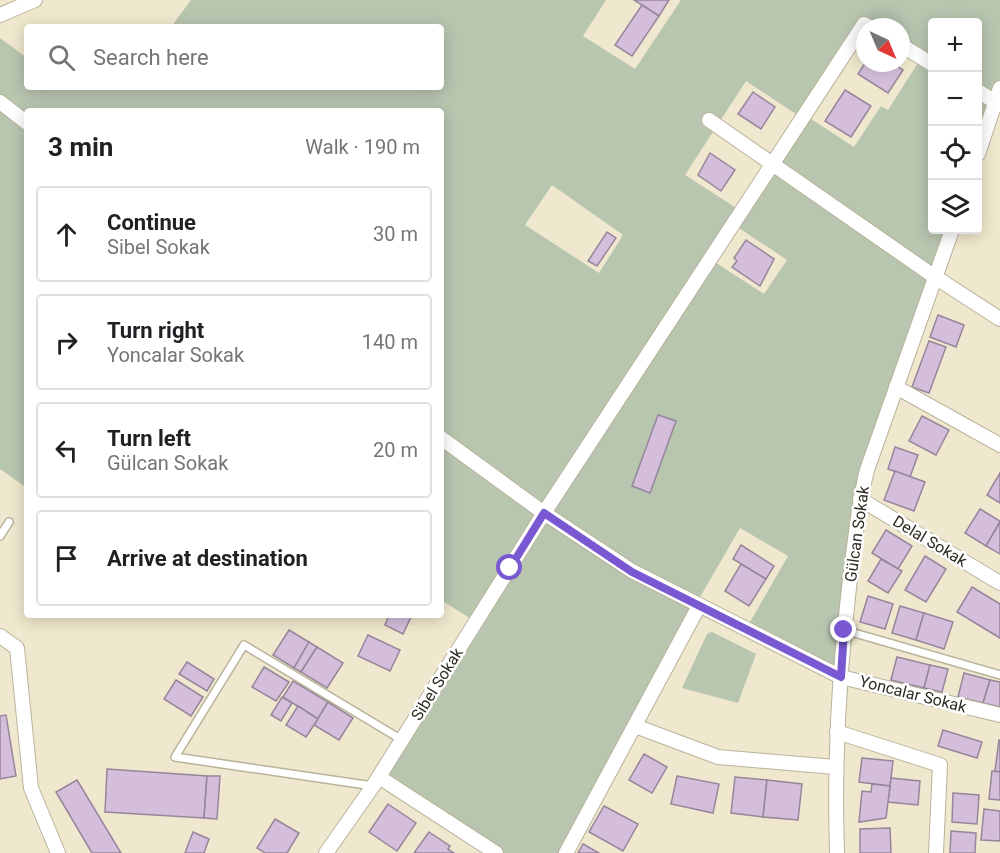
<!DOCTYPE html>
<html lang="en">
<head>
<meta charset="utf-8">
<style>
	body { margin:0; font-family:Roboto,sans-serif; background:#f2f2f2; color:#202124 }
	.controls { position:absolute; right:18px; top:18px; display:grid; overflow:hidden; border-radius:6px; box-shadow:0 3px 15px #0003 }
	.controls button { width:54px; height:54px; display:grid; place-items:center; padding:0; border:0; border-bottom:2px solid #e0e0e0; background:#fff; color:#202124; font:30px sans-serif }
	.compass { position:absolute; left:856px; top:18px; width:54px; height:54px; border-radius:50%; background:#fff; box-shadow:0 3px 15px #0003; rotate:136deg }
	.stop { position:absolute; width:18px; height:18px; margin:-14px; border:4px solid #7958d2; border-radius:50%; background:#fff }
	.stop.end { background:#7958d2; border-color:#fff; box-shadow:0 2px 6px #0008 }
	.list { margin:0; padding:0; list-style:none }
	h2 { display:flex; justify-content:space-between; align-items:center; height:78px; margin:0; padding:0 24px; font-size:26px }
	h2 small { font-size:20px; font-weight:400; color:#757577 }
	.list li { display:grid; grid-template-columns:39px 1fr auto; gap:18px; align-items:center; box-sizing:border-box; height:96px; margin:0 12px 12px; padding:0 12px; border:2px solid #e0e0e0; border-radius:6px }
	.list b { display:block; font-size:22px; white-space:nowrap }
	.list p { margin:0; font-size:20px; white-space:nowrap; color:#757577 }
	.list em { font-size:20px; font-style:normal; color:#757577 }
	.icon { flex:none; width:33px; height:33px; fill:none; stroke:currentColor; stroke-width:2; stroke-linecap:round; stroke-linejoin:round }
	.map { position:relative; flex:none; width:1000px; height:853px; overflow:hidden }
	.search { position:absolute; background:#fff; box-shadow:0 3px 15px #0003; left:24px; top:24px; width:420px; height:66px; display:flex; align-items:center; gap:15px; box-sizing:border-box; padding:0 21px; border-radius:6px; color:#757577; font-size:22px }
	.panel { position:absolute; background:#fff; box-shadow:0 3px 15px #0003; left:24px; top:108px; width:420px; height:510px; border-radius:6px }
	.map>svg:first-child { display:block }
</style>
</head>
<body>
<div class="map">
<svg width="1000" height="853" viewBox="0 0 1000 853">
	<rect width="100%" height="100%" fill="#efe8ce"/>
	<!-- green -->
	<g fill="#b8c5af" fill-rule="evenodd">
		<path d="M191,0H606L583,36L635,69L681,0H1000V88L978,154V22H932V230H952L867,471L841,677L746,629L788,556L740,528L696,604L566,853H496L379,777L476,622L441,600V111H27V488L0,469V38L27,58V87H441V27H171ZM870,27H901V45L921,58L888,110L881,106L854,147L805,115ZM746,81L802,118L741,211L685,175ZM552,185L623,235L599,273L525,225ZM733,224L787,260L764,294L710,259Z"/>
		<polygon points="712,632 756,654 738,703 682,688 707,634"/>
	</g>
	<!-- building -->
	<g fill="#d4bedb" stroke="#95869a" stroke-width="1.5">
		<polygon points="634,0 669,0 659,16"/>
		<polygon points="642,5 659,16 632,56 615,45"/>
		<polygon points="865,63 892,63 903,70 888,93 858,74"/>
		<polygon points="845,90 871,106 851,137 825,121"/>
		<polygon points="753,92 775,107 761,129 738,114"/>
		<polygon points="710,153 735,170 721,191 698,175"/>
		<polygon points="607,232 616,238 597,266 588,261"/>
		<polygon points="746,240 774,259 760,286 732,267 737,261 734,258"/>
		<polygon points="938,315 964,325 956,347 930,337"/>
		<polygon points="929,341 946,347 929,393 912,387"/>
		<polygon points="658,415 676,421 650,493 632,486"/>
		<polygon points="922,416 949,430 936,455 909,441"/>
		<polygon points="895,447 918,455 910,477 888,469"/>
		<polygon points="895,471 925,482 914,511 884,500"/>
		<polygon points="1000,473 1000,503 987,495"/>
		<polygon points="980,509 1000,521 986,546 965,533"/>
		<polygon points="1000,522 1000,554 986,546"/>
		<polygon points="886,530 912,546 898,569 872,553"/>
		<polygon points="741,545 774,566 766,579 733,559"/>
		<polygon points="925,556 946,569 926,602 905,590"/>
		<polygon points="881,559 902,571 888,593 868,581"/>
		<polygon points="741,564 766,579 749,606 725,591"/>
		<polygon points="972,587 1000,604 1000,638 957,612"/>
		<polygon points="868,596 893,604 885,629 860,622"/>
		<polygon points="900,606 924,613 916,640 892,633"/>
		<polygon points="924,613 953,622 944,649 916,640"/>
		<polygon points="389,615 412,615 403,634 385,625"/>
		<polygon points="289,630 309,642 294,668 273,655"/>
		<polygon points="368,635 400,650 390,671 358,656"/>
		<polygon points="309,642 317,647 301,672 294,668"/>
		<polygon points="317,647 343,663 327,688 301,672"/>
		<polygon points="897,657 930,665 924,688 891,680"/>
		<polygon points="187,662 214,679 207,691 179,674"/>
		<polygon points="930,665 948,669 942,692 924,688"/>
		<polygon points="264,667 289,682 276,701 252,687"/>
		<polygon points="964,673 990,680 983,703 958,697"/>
		<polygon points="176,680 203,697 191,716 164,699"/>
		<polygon points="990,680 1000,682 1000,707 983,703"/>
		<polygon points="293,681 328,702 318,719 283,697"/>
		<polygon points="282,697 292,703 281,721 271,715"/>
		<polygon points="328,702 353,718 339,740 314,725"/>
		<polygon points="298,706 318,719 306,737 286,725"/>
		<polygon points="6,715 16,776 0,779 0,716"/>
		<polygon points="943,730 982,742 977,758 938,746"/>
		<polygon points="999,740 1000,740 1000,772 995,771"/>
		<polygon points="644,754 667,767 652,793 629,780"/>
		<polygon points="862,758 893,761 890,786 859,782"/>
		<polygon points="107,769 207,776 204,818 105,812"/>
		<polygon points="992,771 1000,772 1000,800 989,799"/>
		<polygon points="207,776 220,776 217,819 204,818"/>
		<polygon points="677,776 719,784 713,813 671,804"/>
		<polygon points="735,777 767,780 763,817 731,813"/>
		<polygon points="891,778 920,781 918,805 888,802"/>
		<polygon points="77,780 121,853 92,853 56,792"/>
		<polygon points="767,780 802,784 798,820 763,817"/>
		<polygon points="872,784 890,786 886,818 859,822 862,791 871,792"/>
		<polygon points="953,793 979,795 977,824 952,822"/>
		<polygon points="388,804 416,823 397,851 369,832"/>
		<polygon points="604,806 638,824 623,851 589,832"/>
		<polygon points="984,809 1000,811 1000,841 981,840"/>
		<polygon points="275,819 299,833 287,853 265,853 257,848"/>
		<polygon points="890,828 891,853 860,853 860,829"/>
		<polygon points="951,831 976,833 975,853 950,853"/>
		<polygon points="193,832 209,839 204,853 185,853"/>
		<polygon points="429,832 450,846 448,849 454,853 414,853"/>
		<polygon points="583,844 599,853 578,853"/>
	</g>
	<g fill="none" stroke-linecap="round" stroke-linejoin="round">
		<defs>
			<g id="service">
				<polyline points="0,536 9,522"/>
				<polyline points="844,630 1000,675"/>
				<polyline points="373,786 175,757 244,645 402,740"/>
			</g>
			<g id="minor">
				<polyline points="0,15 35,0"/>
				<polyline points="901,45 932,64"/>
				<polyline points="978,91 1000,105"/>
				<polyline points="0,102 27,123"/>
				<polyline points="709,120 935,277 1000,319"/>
				<polyline points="978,154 1000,88"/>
				<polyline points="896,387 1000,445"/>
				<polyline points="441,438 544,513 632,571 841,677 1000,715"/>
				<polyline points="860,499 1000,583"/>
				<polyline points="0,636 17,648 31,788 58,853"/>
				<polyline points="635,726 718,757 835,767"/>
				<polyline points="837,732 940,765 936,853"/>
				<polyline points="379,777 496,853"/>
				<polyline points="326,853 373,786 544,513 864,24 870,27"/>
				<polyline points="566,853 699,606"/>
				<path d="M837,853C834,761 839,670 850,579C855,542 858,506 867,470L952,230"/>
			</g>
		</defs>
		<!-- service casing -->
		<use href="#service" stroke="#bab39b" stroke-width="10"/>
		<!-- minor casing -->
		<use href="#minor" stroke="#bab39b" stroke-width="16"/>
		<!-- service -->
		<use href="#service" stroke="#fff" stroke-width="7"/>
		<!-- minor -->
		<use href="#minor" stroke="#fff" stroke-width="14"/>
	</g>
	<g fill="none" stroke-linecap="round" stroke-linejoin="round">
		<!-- route -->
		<polyline stroke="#7958d2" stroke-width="8" points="510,568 544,513 632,572 841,677 844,630"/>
	</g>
	<g text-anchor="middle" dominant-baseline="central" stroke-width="5" stroke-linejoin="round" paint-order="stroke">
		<!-- street labels -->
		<g font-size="16" fill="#2e2c22" stroke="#fff">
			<text transform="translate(857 534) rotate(-82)">Gülcan Sokak</text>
			<text transform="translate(930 541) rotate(31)">Delal Sokak</text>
			<text transform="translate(437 684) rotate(-58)">Sibel Sokak</text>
			<text transform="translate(913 694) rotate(14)">Yoncalar Sokak</text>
		</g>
	</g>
</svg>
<div class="controls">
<button>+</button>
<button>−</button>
<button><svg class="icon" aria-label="locate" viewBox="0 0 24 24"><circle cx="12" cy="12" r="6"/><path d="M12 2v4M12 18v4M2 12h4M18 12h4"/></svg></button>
<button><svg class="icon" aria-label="layers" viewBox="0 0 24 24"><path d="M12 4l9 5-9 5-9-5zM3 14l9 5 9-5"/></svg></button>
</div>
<svg class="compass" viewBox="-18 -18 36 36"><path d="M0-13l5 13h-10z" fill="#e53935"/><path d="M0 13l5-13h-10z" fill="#757577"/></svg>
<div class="stop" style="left:510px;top:568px"></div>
<div class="stop end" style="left:844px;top:630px"></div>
<div class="search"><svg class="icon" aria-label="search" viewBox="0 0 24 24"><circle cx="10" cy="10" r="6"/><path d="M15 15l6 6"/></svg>Search here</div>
<section class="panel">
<h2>3 min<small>Walk · 190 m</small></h2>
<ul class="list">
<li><svg class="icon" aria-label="ahead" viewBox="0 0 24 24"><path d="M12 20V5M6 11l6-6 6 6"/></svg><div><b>Continue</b><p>Sibel Sokak</p></div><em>30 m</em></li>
<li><svg class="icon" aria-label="right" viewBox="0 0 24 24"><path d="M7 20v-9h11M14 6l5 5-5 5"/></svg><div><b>Turn right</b><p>Yoncalar Sokak</p></div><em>140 m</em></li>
<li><svg class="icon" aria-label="left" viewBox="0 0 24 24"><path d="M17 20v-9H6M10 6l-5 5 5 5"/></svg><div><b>Turn left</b><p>Gülcan Sokak</p></div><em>20 m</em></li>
<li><svg class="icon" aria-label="arrive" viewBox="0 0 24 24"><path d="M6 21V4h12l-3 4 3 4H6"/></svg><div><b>Arrive at destination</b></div></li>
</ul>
</section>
</div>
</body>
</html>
